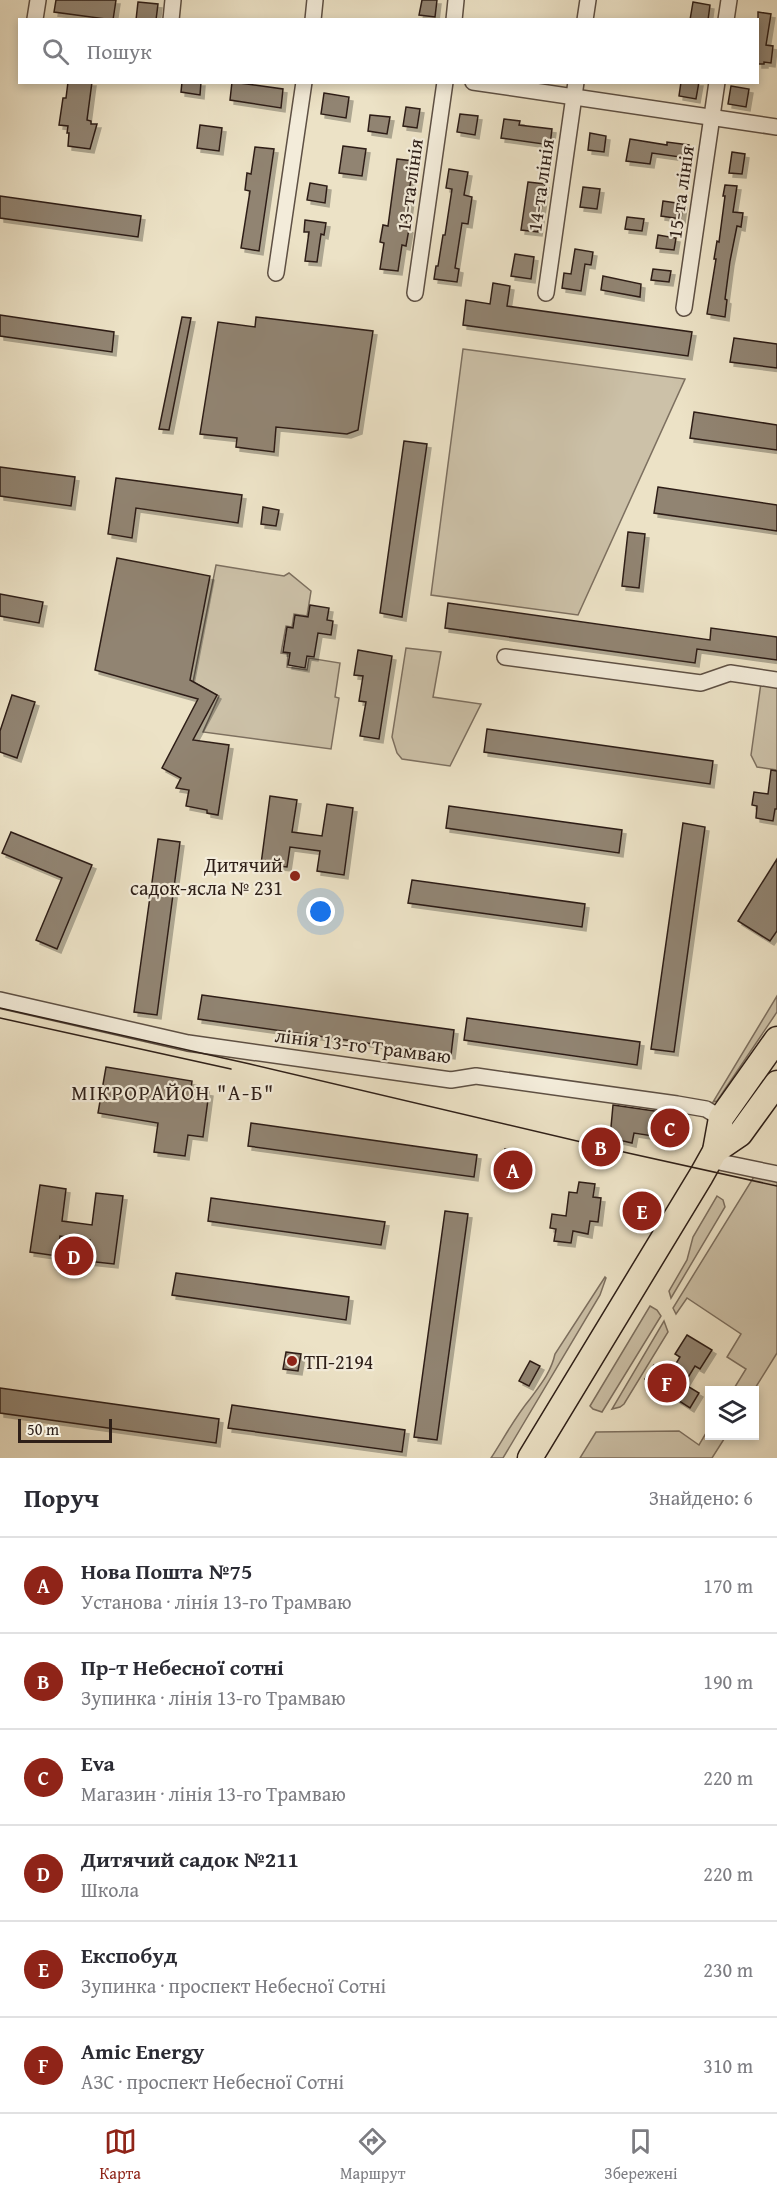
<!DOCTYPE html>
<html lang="uk">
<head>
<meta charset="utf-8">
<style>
	body { margin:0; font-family:"Gentium Book Plus",serif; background:#f7f7f7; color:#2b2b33 }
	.controls { position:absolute; right:18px; bottom:18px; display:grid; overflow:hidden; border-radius:0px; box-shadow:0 3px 9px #0003 }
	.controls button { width:54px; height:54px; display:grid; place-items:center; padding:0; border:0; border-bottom:2px solid #e1e1e2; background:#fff; color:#2b2b33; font:30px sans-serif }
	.scale { position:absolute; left:18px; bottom:15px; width:94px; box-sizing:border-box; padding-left:6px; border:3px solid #2e1f18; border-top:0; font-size:16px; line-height:21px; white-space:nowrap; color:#2e1f18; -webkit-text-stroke:4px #f3ecda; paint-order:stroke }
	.you { position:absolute; left:321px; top:912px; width:21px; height:21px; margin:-15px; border:4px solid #fff; border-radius:50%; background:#1a73e8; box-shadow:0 0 0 9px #1a73e833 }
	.badge { display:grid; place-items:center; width:39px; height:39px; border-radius:50%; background:#8f2418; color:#fff; font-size:20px; font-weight:700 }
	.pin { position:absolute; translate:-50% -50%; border:3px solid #fff; box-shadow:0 2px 6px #0006 }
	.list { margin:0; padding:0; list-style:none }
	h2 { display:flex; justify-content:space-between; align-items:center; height:78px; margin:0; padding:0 24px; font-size:26px }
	h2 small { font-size:20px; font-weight:400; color:#7c7c81 }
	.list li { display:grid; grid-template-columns:39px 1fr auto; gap:18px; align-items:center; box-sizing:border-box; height:96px; padding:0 24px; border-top:2px solid #e1e1e2 }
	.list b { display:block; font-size:22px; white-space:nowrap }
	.list p { margin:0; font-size:20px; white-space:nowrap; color:#7c7c81 }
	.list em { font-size:20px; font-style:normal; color:#7c7c81 }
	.icon { flex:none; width:33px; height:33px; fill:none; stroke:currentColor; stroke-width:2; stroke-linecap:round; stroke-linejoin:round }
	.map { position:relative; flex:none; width:777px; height:1458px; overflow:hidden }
	.search { position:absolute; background:#fff; box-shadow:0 3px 9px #0003; left:18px; right:18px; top:18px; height:66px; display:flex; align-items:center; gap:15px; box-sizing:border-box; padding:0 21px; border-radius:0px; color:#7c7c81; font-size:22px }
	.sheet { height:654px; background:#fff }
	nav { display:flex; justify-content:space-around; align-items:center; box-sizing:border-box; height:84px; border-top:2px solid #e1e1e2; background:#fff; font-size:16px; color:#7c7c81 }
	nav a { display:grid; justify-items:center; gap:3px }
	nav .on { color:#8f2418 }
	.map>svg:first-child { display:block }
</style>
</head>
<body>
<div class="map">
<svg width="777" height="1458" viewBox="0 0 777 1458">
	<defs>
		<filter id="shadow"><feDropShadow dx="4" dy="4" stdDeviation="0" flood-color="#0004"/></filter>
	</defs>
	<rect width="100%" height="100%" fill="#ece2c6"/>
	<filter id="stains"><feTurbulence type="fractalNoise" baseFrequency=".00333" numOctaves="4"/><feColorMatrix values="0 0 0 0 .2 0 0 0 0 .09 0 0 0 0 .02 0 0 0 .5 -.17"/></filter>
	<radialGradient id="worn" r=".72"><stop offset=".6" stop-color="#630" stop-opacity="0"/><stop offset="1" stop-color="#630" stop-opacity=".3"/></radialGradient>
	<!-- green -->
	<g fill="#ccc1a8" stroke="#7d7060" stroke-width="1.5">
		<polygon points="463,349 685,379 578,615 431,595"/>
		<polygon points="216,565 284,576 289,573 311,591 307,616 294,614 292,627 286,626 281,653 288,654 287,667 307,670 309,658 340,663 335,697 339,698 331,749 203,732 219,696 193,682"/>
		<polygon points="406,648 441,652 433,697 481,704 450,766 402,759 397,753 392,737"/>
		<polygon points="761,683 777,686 777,770 757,767 751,755"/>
		<polygon points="777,996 777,1012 717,1101 713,1102"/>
		<polygon points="755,1175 777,1180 777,1353 754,1390 733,1390 746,1369 727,1357 741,1334 687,1298 676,1314 673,1308"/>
		<polygon points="717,1196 723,1200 725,1207 671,1298 669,1291 687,1260 693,1237"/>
		<path d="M605,1277L606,1278L600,1295L503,1458H491C504,1438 515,1417 530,1399C541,1384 551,1372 555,1354Z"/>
		<polygon points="650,1306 657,1310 661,1316 602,1412 593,1409 590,1406"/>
		<polygon points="664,1321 668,1332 624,1404 620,1407 612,1409"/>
		<polygon points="709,1428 710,1436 726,1436 712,1458 580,1458 596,1432 679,1431 699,1445"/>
	</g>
	<!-- building -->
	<g fill="#918472" stroke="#2e1f18" stroke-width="1.5" filter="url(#shadow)">
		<polygon points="56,0 116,0 113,20 54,12"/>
		<polygon points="422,0 437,0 435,17 419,15"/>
		<polygon points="138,2 158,4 156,20 136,20"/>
		<polygon points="693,2 710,5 708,20 690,20"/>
		<polygon points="758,12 771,14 766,45 773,46 771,63 764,62 764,64 758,64"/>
		<polygon points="68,82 92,82 87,120 91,121 91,124 97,124 90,149 68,146 69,133 67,133 68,126 59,125 63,98 66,98"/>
		<polygon points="182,82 201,82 200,95 181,92"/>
		<polygon points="232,82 283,89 281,108 230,100"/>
		<polygon points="681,82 699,82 696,99 679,96"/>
		<polygon points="731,86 749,89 746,107 728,104"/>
		<polygon points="324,93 349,97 346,118 321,114"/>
		<polygon points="406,107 420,109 417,128 403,126"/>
		<polygon points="460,114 478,116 475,135 457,132"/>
		<polygon points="370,115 390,117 387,134 368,131"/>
		<polygon points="504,119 520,121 519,125 552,129 550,145 501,138"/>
		<polygon points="200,125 222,128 219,151 197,148"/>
		<polygon points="590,133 606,136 604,152 588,150"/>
		<polygon points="630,139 667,145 667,142 689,145 687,158 652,153 650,164 626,161"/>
		<polygon points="343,146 366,149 362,176 339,173"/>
		<polygon points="255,147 274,149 259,251 241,248 250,191 245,190 247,173 251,174"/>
		<polygon points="732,152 745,154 742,174 729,173"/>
		<polygon points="397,159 414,161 408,198 410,199 406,228 409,229 406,246 402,245 398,271 380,269 384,243 380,242 383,225 388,226"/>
		<polygon points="449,169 468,172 464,195 472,197 468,224 462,223 455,268 459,269 457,282 434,279 436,266 438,266 443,235 445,235 452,189 446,188"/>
		<polygon points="528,182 545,184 538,232 521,230"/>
		<polygon points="310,183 327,186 325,203 307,200"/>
		<polygon points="725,185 737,186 733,212 743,213 741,227 737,226 730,261 725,299 727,300 725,317 707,314 716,259 714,259 717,241 719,242 725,196 723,196"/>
		<polygon points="583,187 600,189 597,209 580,207"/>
		<polygon points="0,196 141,216 138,237 0,218"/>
		<polygon points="663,201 683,204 681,219 661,216"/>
		<polygon points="627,217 644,219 642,231 625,229"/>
		<polygon points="305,220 326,223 324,235 321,234 317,262 305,261 309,232 304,232"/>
		<polygon points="658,235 676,238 674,250 656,248"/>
		<polygon points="575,249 593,252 591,265 585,264 581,291 562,288 564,273 571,274"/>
		<polygon points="515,254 534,257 531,279 511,276"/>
		<polygon points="653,269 671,271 669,282 651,280"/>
		<polygon points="603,276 641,284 640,297 601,290"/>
		<polygon points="493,283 510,286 507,306 692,332 688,356 463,325 466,300 490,304"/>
		<polygon points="0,315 114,332 112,352 0,336"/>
		<polygon points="182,317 191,318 169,430 159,429"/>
		<polygon points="256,317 373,331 358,430 347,434 276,427 274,452 236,447 237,438 200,434 218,322 255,327"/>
		<polygon points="734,338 777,344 777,368 730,362"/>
		<polygon points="694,412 777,425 777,450 690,438"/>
		<polygon points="404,441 427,444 402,617 380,613"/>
		<polygon points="0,467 75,477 71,506 0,496"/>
		<polygon points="116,478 242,495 238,523 136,508 132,538 108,534"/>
		<polygon points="658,487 777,505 777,531 654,513"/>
		<polygon points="263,507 279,510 276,526 261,524"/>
		<polygon points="628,532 645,534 639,588 622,586"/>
		<polygon points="117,558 210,576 190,680 217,695 193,740 229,745 218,815 207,813 207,810 186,806 189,790 176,788 181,778 162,768 198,699 95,670"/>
		<polygon points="0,594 43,602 39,623 0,616"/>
		<polygon points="448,603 710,640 711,628 777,637 777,660 697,649 695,663 445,628"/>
		<polygon points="310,605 329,608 327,620 333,621 331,635 318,633 314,657 307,656 305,668 288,665 290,653 283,652 287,627 293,628 295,615 308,617"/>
		<polygon points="358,650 392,656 379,739 360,736 366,702 359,701 363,676 354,675"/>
		<polygon points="12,695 35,702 17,758 0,752 0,731"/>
		<polygon points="487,729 713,761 710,784 484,752"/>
		<polygon points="771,770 777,771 777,809 775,809 773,821 756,818 757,806 752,805 754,792 768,794"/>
		<polygon points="270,796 297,800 292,832 322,836 327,804 353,808 344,875 317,871 320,851 290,847 287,867 261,864"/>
		<polygon points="449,806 622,830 619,853 446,828"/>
		<polygon points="683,823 705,827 674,1052 651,1049"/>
		<polygon points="11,832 92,865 57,949 36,940 62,878 2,853"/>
		<polygon points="158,839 180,842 157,1015 134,1012"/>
		<polygon points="777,859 777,931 770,941 738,921"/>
		<polygon points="412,880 585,904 582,927 408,903"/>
		<polygon points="202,995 454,1030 451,1055 198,1019"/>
		<polygon points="467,1018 640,1042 637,1065 464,1040"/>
		<polygon points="106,1067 192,1081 191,1089 209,1092 203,1137 188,1135 185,1156 154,1152 158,1123 98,1113"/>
		<polygon points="613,1105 682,1115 684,1128 680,1133 679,1140 634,1133 632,1143 610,1138"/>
		<polygon points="251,1123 477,1155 474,1177 248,1146"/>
		<polygon points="505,1149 526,1153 521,1182 500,1179"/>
		<polygon points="579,1182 595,1184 593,1197 601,1198 598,1222 590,1221 588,1234 573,1231 571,1243 554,1241 556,1229 550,1228 552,1214 566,1216 569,1192 577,1193"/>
		<polygon points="40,1185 66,1189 62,1221 92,1225 96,1193 123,1196 114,1264 87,1261 90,1240 60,1236 57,1256 30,1252"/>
		<polygon points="211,1198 385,1222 381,1245 208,1221"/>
		<polygon points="445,1211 468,1214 437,1440 414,1437"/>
		<polygon points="176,1273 349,1297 346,1320 172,1295"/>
		<polygon points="687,1335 712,1350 700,1369 695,1366 684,1384 699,1393 690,1408 645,1379 654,1365 669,1375 680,1357 675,1354"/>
		<polygon points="286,1352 301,1354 298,1371 283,1369"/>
		<polygon points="530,1361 540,1366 529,1386 519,1381"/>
		<polygon points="0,1388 219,1419 216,1443 0,1413"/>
		<polygon points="232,1405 405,1430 402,1452 228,1428"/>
	</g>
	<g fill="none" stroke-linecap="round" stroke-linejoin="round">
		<defs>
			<g id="minor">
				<polyline points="35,19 38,0"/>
				<polyline points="171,20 173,0"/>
				<polyline points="313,20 315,0"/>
				<polyline points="454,20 456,0"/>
				<polyline points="585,20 588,0"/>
				<polyline points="726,20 729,0"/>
				<polyline points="473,82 777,127"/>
				<polyline points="276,273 304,82"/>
				<polyline points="415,293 445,82"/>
				<polyline points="546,293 576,82"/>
				<polyline points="684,308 717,82"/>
				<polyline points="505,657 701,683 730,673 777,680"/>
				<polyline points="0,1000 188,1043 451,1080 476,1076 677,1104 706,1109 721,1118"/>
				<polyline points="710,1160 777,1174"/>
			</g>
			<g id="primary">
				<polyline points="715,1151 740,1134 777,1083"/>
				<polyline points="530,1458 701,1176 715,1151 721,1118 777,1039"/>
			</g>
		</defs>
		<!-- minor casing -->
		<use href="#minor" stroke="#5e5044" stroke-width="18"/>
		<!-- primary casing -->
		<use href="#primary" stroke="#2e1f18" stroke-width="27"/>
		<!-- minor -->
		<use href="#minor" stroke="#f3ecda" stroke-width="15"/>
		<!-- primary -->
		<use href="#primary" stroke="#ece2c6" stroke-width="24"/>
		<!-- tram -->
		<g stroke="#2e1f18" stroke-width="1.5">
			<polyline points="0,1008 250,1064 628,1153 777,1186"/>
			<polyline points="0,1018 231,1069"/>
		</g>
	</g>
	<!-- markers -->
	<g fill="#8f2418" stroke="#f3ecda" stroke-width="2">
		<circle cx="295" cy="876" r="6"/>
		<circle cx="292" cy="1361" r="6"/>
	</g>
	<g text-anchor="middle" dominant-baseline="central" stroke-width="4.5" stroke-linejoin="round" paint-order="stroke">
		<!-- street labels -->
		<g font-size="20" fill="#2e1f18" stroke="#f3ecda">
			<text transform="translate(409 185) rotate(-82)">13-та лінія</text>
			<text transform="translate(540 185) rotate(-82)">14-та лінія</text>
			<text transform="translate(680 192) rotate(-82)">15-та лінія</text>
			<text transform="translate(363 1045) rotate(7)">лінія 13-го Трамваю</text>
		</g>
		<!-- poi labels -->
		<g font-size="20" fill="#2e1f18" stroke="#f3ecda" text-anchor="end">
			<text x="283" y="864">Дитячий<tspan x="283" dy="23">садок-ясла № 231</tspan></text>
			<text x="304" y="1361" text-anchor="start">ТП-2194</text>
		</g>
		<!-- neighbourhood labels -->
		<g font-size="21" letter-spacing="1.5" fill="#2e1f18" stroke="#f3ecda">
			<text x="173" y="1092">МІКРОРАЙОН "А-Б"</text>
		</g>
	</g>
	<rect width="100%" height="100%" filter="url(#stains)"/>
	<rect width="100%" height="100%" fill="url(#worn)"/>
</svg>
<div class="controls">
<button><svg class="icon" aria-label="layers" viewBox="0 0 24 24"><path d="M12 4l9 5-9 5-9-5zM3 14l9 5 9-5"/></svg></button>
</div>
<div class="scale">50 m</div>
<div class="you"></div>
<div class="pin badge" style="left:513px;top:1170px">A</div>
<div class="pin badge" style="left:601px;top:1147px">B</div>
<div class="pin badge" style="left:670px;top:1128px">C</div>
<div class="pin badge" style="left:74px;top:1256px">D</div>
<div class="pin badge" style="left:642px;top:1211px">E</div>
<div class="pin badge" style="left:667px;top:1383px">F</div>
<div class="search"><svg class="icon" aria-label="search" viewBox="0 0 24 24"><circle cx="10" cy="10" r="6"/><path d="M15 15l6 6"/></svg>Пошук</div>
</div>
<section class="sheet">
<h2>Поруч<small>Знайдено: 6</small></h2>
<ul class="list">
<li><span class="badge">A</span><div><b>Нова Пошта №75</b><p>Установа · лінія 13-го Трамваю</p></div><em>170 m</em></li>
<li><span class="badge">B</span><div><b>Пр-т Небесної сотні</b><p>Зупинка · лінія 13-го Трамваю</p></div><em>190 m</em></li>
<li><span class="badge">C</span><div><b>Eva</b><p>Магазин · лінія 13-го Трамваю</p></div><em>220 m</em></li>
<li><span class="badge">D</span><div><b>Дитячий садок №211</b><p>Школа</p></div><em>220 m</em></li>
<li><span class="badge">E</span><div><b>Експобуд</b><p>Зупинка · проспект Небесної Сотні</p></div><em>230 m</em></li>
<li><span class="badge">F</span><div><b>Amic Energy</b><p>АЗС · проспект Небесної Сотні</p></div><em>310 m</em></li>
</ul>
</section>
<nav>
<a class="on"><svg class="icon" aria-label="map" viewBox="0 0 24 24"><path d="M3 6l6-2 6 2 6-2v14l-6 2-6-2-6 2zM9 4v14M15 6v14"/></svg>Карта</a>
<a><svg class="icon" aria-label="directions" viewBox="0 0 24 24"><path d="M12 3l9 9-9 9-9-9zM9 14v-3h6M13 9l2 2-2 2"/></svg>Маршрут</a>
<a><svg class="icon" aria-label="saved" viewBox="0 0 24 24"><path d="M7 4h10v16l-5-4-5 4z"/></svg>Збережені</a>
</nav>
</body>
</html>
